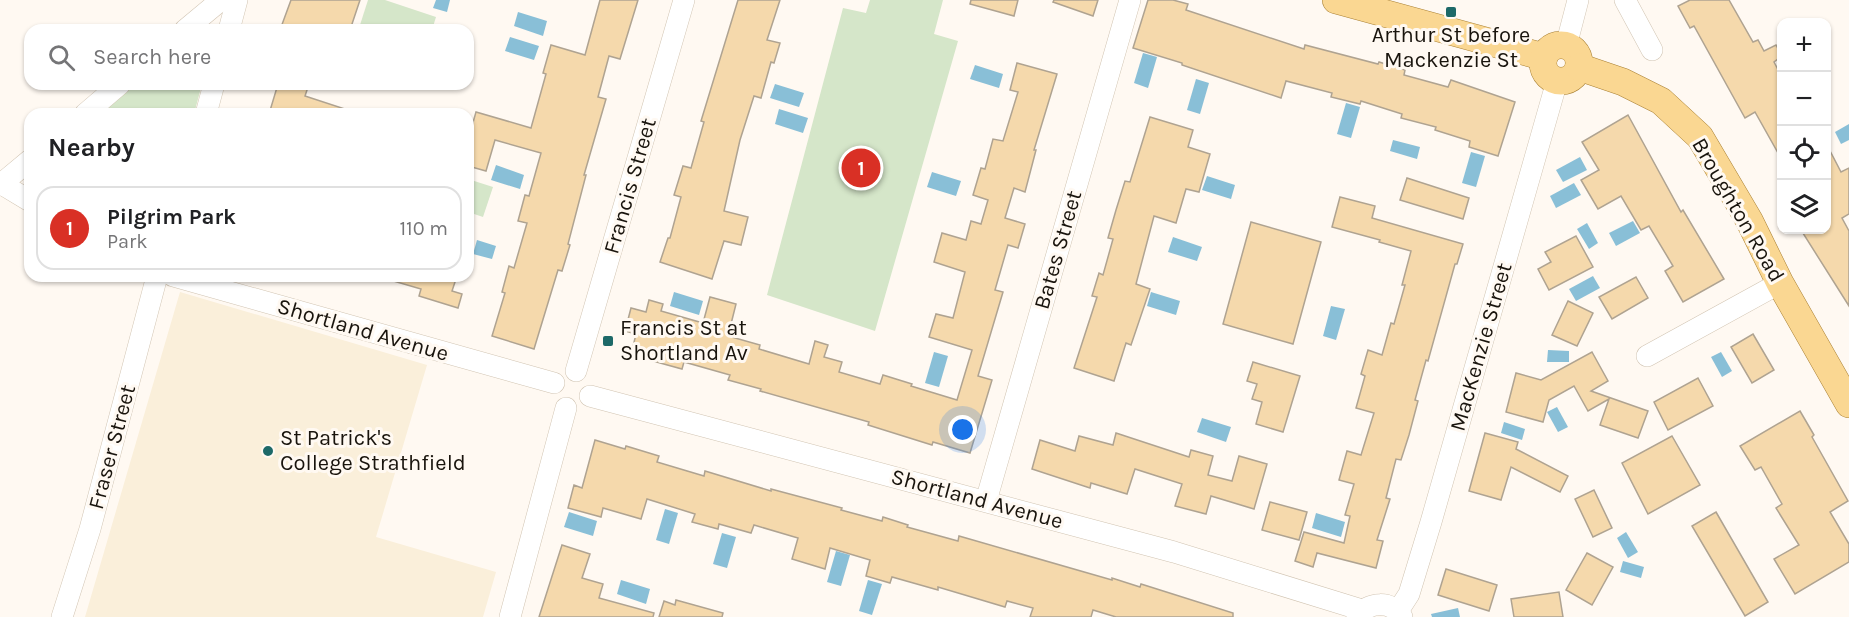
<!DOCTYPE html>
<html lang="en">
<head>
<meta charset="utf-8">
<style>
	body { margin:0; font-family:Karla,sans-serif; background:#f6f6f6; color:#202124 }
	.controls { position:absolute; right:18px; top:18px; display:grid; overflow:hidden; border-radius:12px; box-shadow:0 2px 4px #0004 }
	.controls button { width:54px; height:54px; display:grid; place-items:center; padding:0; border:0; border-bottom:2px solid #e0e0e0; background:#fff; color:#202124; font:30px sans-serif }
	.you { position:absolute; left:963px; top:430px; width:21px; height:21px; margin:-15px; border:4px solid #fff; border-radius:50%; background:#1a73e8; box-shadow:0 0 0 9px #1a73e833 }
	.badge { display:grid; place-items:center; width:39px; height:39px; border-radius:50%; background:#d93025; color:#fff; font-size:20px; font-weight:700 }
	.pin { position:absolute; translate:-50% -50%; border:3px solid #fff; box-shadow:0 2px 6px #0006 }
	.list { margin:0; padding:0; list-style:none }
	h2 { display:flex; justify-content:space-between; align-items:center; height:78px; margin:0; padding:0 24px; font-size:26px }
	h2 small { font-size:20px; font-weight:400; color:#757577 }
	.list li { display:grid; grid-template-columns:39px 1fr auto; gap:18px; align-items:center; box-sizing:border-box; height:84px; margin:0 12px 12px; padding:0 12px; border:2px solid #e0e0e0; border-radius:18px }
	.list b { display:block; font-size:22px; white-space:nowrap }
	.list p { margin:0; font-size:20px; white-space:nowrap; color:#757577 }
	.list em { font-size:20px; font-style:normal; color:#757577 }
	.icon { flex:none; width:33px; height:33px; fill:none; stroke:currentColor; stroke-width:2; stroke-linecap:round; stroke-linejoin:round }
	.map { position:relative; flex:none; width:1849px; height:617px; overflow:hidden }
	.search { position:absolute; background:#fff; box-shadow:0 2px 4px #0004; left:24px; top:24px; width:450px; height:66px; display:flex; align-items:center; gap:15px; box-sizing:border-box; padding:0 21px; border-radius:18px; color:#757577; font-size:22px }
	.panel { position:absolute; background:#fff; box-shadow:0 2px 4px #0004; left:24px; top:108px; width:450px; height:174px; border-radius:18px }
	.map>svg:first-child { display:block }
</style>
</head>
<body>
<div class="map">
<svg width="1849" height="617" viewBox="0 0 1849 617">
	<rect width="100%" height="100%" fill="#fff9f2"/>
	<!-- education -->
	<polygon fill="#faefda" points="180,292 427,365 376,537 496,572 483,617 85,617"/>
	<!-- green -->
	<g fill="#d5e6c9">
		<polygon points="368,0 385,0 436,17 432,30 376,30 360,25"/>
		<polygon points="870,0 943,0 934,34 958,41 875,331 767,295 843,8 866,13"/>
		<polygon points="131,84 202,84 194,114 94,114"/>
		<polygon points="468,179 493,187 483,217 468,212"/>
	</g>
	<!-- water -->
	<g fill="#89bfd7">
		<polygon points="436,0 450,0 447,12 433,8"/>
		<polygon points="518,12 547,21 543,36 514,26"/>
		<polygon points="510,37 539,46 534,60 505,51"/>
		<polygon points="1143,53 1157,57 1148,88 1134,83"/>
		<polygon points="975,65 1003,74 999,88 970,79"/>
		<polygon points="1196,79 1209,83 1200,114 1187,110"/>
		<polygon points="775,84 804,93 799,107 770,98"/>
		<polygon points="1346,103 1360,107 1351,138 1337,134"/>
		<polygon points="779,109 808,118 803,133 775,124"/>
		<polygon points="1849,124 1849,140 1841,144 1835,132"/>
		<polygon points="1393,140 1420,147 1417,159 1390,151"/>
		<polygon points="1471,152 1485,156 1476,187 1462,183"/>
		<polygon points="1580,157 1587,170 1563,182 1556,170"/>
		<polygon points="496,165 524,175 520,189 491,180"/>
		<polygon points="932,172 961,181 956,196 927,187"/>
		<polygon points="1207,176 1235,185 1231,199 1202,190"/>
		<polygon points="1574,183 1581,195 1556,208 1550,196"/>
		<polygon points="1633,221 1640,233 1616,246 1609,233"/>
		<polygon points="1587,223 1598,243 1589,249 1577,229"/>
		<polygon points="1173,237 1202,247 1197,261 1168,252"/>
		<polygon points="477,240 496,246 492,259 473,254"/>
		<polygon points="1593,276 1600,288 1576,301 1569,289"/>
		<polygon points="674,292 703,301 699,315 670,306"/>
		<polygon points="1151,292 1180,301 1176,315 1147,306"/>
		<polygon points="1331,306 1345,309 1336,340 1323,336"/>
		<polygon points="1548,350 1569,351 1569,362 1547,362"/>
		<polygon points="934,352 948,356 939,387 925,383"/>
		<polygon points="1721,352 1732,371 1722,377 1711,357"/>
		<polygon points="1557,407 1568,427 1558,432 1547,412"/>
		<polygon points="1202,418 1231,427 1226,442 1197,432"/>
		<polygon points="1504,422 1525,429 1522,440 1501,433"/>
		<polygon points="665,509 678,513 669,544 656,540"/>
		<polygon points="569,512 597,521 593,536 564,527"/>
		<polygon points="1316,513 1345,522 1341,537 1312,528"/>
		<polygon points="1626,532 1638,552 1628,558 1617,538"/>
		<polygon points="722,533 736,537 727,568 713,564"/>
		<polygon points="836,551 850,555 841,586 827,582"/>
		<polygon points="1623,561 1644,567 1641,578 1620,572"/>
		<polygon points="621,580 650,589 646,604 617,594"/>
		<polygon points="868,580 882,584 872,615 859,611"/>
		<polygon points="1458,608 1460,617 1432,617 1431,614"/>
	</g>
	<!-- building -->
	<g fill="#f5d9ac" stroke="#afa391" stroke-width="1.5">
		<polygon points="291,0 360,0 350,30 280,30"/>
		<polygon points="600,0 638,0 620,59 609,56 598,97 606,99 584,175 586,175 568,244 570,245 562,271 558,270 534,349 492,336 505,293 502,292 509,266 514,268 527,223 518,221 525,195 529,196 541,153 495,140 486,171 468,166 468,140 476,112 531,128 546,74 543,73 551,45 585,55"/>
		<polygon points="738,0 780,0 767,40 780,43 774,63 771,62 761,98 754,96 740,140 724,211 748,217 741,245 724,241 712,279 660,262 668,238 670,238 681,197 674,195 683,166 691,168 704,122 701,121"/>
		<polygon points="971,0 1018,0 1014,16 970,4"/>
		<polygon points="1054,0 1098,0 1093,16 1053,2"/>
		<polygon points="1148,0 1173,0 1188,4 1186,10 1304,49 1305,45 1378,64 1379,62 1405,70 1404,75 1448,87 1451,80 1515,102 1498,156 1469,147 1470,141 1435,130 1436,127 1401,118 1402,114 1361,101 1360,104 1331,97 1332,93 1286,81 1281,98 1182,65 1182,63 1133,48"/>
		<polygon points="1690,0 1729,0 1753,42 1758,40 1764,51 1776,45 1782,56 1774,62 1782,77 1782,160 1755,112 1745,118 1694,26 1690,28 1678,6"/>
		<polygon points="1017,63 1057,74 1034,150 1036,150 1025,192 1014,188 1005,218 1025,224 1018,248 1008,245 995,290 1003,292 978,376 992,380 970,453 933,442 932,445 868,425 869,422 760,391 761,389 728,380 730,375 684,362 682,369 631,355 636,334 625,331 631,308 646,312 649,300 663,304 661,311 703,323 710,297 736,304 728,336 760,345 759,349 809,364 815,341 828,345 824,357 842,362 839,372 880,384 883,375 912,384 911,386 957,400 972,350 929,337 936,314 953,318 965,272 934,262 942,233 966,240 971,221 981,224 988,200 973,195 981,168 985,169 993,139 1003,141 1018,92 1010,90"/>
		<polygon points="278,84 309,84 305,96 351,111 351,114 269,114"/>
		<polygon points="1628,115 1681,212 1683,210 1724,279 1683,302 1665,271 1673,266 1649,226 1641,230 1621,196 1598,209 1581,180 1599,170 1582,142"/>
		<polygon points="1150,117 1193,130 1188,147 1210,154 1199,192 1186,189 1176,223 1154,216 1136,284 1150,289 1131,345 1126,343 1114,381 1074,368 1097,297 1092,296 1099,273 1103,275 1113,239 1108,238 1116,210 1125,181 1130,182"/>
		<polygon points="1827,145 1841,172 1849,168 1849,214 1842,218 1849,231 1849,306 1801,230 1827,230"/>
		<polygon points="1407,178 1469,198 1463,219 1400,200"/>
		<polygon points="1340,197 1375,206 1372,218 1463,244 1457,264 1455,264 1428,361 1426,360 1415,400 1418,401 1409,435 1401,460 1396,459 1386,498 1390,499 1377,540 1383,541 1376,568 1317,553 1313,567 1295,561 1304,532 1344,543 1350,516 1345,515 1354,484 1339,480 1347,451 1361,455 1374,413 1356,408 1365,376 1361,374 1368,350 1382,355 1391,323 1394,324 1405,285 1402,285 1411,251 1379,242 1380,240 1332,227"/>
		<polygon points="1251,222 1321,242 1293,344 1223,324"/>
		<polygon points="1576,236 1593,267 1549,290 1538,269 1551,262 1545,252"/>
		<polygon points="391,276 457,276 452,291 462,294 458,308 419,296 421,289 390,280"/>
		<polygon points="1636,277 1648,298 1612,319 1599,297"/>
		<polygon points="1568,301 1593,313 1577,346 1552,335"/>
		<polygon points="1753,334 1774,370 1752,383 1731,347"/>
		<polygon points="1592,352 1608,381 1591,391 1648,411 1638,438 1600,425 1609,399 1588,411 1574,386 1549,400 1543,422 1506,412 1516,373 1541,380"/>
		<polygon points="1253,362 1300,376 1283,432 1256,424 1262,402 1252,399 1257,384 1247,381"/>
		<polygon points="1698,378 1713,406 1668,430 1654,402"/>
		<polygon points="1800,411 1814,435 1812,437 1848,501 1830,512 1849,544 1849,562 1795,594 1774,559 1799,545 1776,508 1782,504 1761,467 1755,470 1740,446"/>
		<polygon points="1116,433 1189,457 1191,450 1213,456 1208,475 1232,481 1239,456 1267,464 1254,509 1211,496 1206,514 1175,506 1182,484 1135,469 1127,494 1091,483 1090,488 1032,469 1040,440 1075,451 1079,436 1113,445"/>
		<polygon points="1485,433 1518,442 1516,449 1568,476 1560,492 1511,467 1501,500 1469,491"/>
		<polygon points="1672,436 1700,485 1648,514 1622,463"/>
		<polygon points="595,440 625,449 626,446 659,456 657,462 704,476 705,471 771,491 771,489 842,508 841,510 882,521 883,517 908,525 907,527 958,541 959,536 1112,580 1112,578 1140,587 1141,584 1233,613 1233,617 1116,617 1093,610 1091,617 1030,617 1033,608 1007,601 1005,607 938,587 938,590 892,577 890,583 866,576 870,560 830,548 825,569 792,559 798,538 754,525 751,533 719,524 718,529 692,522 695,514 647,499 641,519 603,508 601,517 568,508 574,485 582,488"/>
		<polygon points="1594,490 1612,528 1593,537 1575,499"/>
		<polygon points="1270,502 1307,512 1299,540 1262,530"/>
		<polygon points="1716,512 1768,602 1745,616 1692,526"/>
		<polygon points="562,545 590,554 582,578 603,584 599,598 654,613 653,617 539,617"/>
		<polygon points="1587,553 1613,567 1592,605 1566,590"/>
		<polygon points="1446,569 1497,585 1489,611 1438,595"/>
		<polygon points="1559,592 1563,617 1514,617 1511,599"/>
		<polygon points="676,600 723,613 722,617 659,617 664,601 675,605"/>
	</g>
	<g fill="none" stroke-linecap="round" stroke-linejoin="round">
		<defs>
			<g id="minor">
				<polyline points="1625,0 1652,50"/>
				<polyline points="185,30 221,0"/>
				<polyline points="229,30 237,0"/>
				<polyline points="1566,46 1578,0"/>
				<polyline points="85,114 120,84"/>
				<polyline points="206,114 214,84"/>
				<polyline points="0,183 30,201"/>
				<polyline points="0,185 30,160"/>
				<polyline points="173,276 554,383"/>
				<polyline points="1647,356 1780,283"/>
				<polyline points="576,371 684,0"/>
				<polyline points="590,396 1174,552 1362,610"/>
				<polyline points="986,501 1130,0"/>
				<polyline points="1398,611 1409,594 1431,522 1557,81"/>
				<polyline points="62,617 90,529 157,276"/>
				<polyline points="510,617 566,408"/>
				<path d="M1357,617C1369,601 1391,600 1402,617"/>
			</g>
			<g id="major">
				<polyline points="1336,0 1544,57"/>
				<circle cx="1561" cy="63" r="18"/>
				<polyline points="1579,67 1623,82 1661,101 1700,137 1749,220 1780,283 1849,404"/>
			</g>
		</defs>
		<!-- minor casing -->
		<use href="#minor" stroke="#d1c4b2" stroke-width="22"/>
		<!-- major casing -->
		<use href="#major" stroke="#a98135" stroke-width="28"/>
		<!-- minor -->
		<use href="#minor" stroke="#fff" stroke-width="21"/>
		<!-- major -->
		<use href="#major" stroke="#fad792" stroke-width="27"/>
	</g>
	<!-- markers -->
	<g fill="#1d6968" stroke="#fff9f2" stroke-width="2">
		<rect x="1445" y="6" width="12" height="12" rx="3"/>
		<rect x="602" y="335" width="12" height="12" rx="3"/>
		<circle cx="268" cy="451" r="6"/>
	</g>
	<g text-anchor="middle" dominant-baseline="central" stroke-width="6" stroke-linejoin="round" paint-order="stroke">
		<!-- poi labels -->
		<g font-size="22" fill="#19140d" stroke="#fff9f2" text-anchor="start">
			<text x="1451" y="35" text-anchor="middle">Arthur St before<tspan x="1451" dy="25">Mackenzie St</tspan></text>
			<text x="620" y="328">Francis St at<tspan x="620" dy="25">Shortland Av</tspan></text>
			<text x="280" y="438">St Patrick's<tspan x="280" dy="25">College Strathfield</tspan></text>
		</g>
		<!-- street labels -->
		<g font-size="22" fill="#19140d" stroke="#fff9f2">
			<text transform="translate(630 186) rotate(-74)">Francis Street</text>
			<text transform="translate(1738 210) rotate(60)">Broughton Road</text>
			<text transform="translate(1058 250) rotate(-74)">Bates Street</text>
			<text transform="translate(363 330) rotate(16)">Shortland Avenue</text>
			<text transform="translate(1481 347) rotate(-74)">MacKenzie Street</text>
			<text transform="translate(112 447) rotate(-75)">Fraser Street</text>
			<text transform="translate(977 499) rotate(15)">Shortland Avenue</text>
		</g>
	</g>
</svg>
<div class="controls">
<button>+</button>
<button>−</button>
<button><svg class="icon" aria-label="locate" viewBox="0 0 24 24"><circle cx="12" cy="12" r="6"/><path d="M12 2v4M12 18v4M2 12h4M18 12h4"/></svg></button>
<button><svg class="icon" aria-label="layers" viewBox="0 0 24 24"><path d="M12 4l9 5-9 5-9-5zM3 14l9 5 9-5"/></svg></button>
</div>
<div class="you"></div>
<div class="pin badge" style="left:861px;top:168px">1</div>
<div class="search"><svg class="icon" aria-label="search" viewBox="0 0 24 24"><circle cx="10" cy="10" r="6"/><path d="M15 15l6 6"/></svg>Search here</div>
<section class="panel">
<h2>Nearby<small></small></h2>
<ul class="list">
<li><span class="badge">1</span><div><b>Pilgrim Park</b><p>Park</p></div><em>110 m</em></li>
</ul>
</section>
</div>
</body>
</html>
